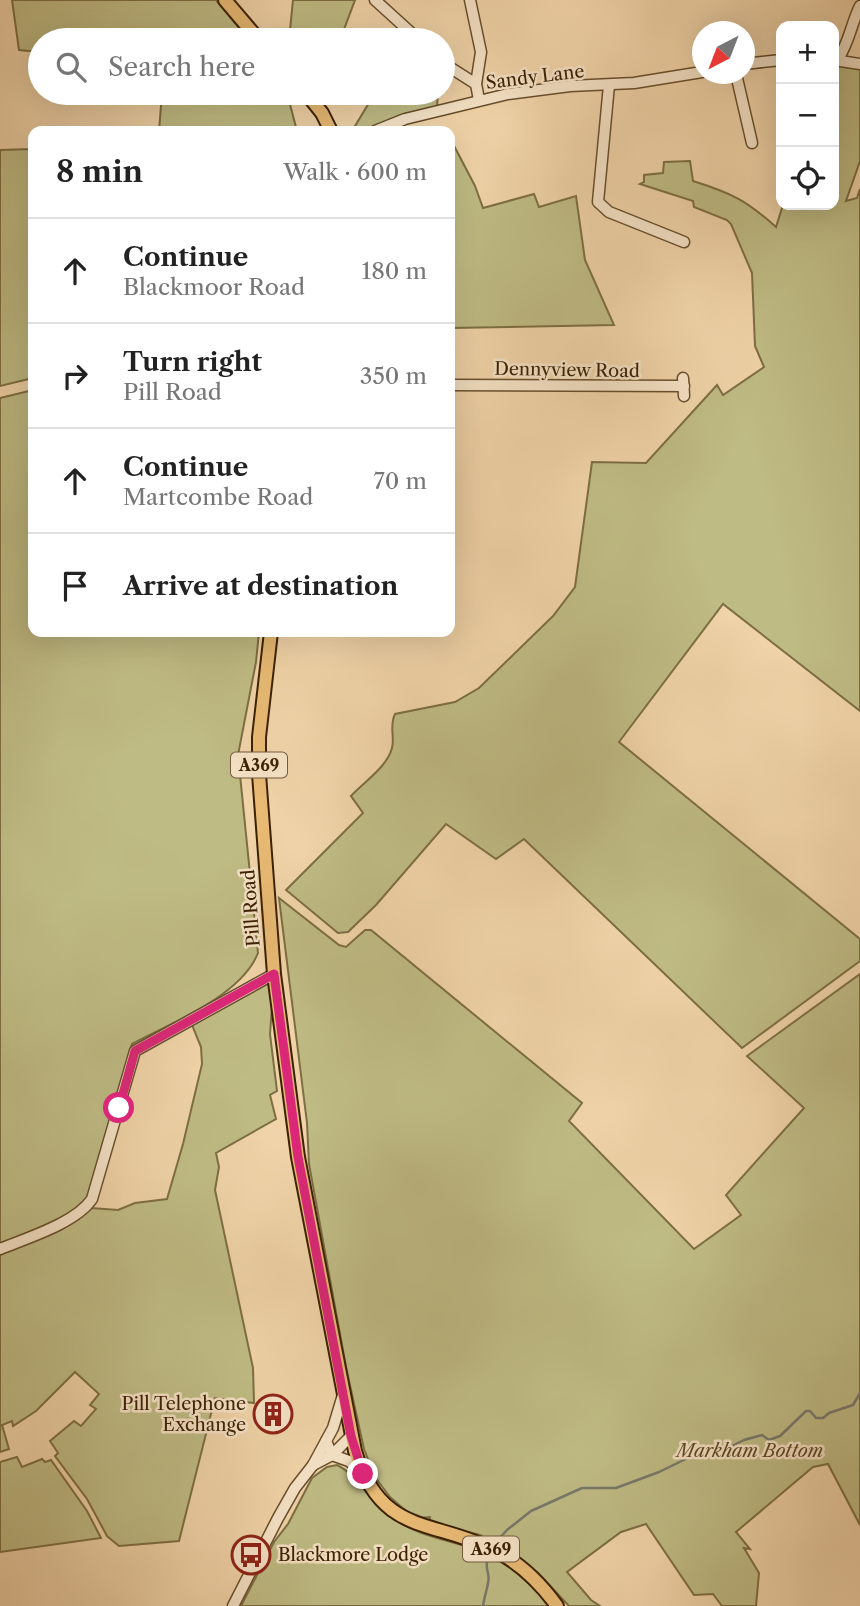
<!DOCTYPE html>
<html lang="en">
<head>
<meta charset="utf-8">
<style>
	body { margin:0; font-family:"Libre Caslon Text",serif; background:#f2f2f2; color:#222 }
	.controls { position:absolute; right:21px; top:21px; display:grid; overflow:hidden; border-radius:14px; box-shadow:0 7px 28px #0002 }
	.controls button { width:63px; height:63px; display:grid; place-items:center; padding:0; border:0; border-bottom:2px solid #e0e0e0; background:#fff; color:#222; font:35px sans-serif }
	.compass { position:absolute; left:692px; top:21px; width:63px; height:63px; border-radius:50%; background:#fff; box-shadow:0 7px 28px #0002; rotate:222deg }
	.stop { position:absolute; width:21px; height:21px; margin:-16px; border:5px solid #db2777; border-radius:50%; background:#fff }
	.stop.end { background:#db2777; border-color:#fff; box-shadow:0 2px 7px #0008 }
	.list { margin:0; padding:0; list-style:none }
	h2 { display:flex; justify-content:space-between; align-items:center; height:91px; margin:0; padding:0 28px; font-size:30px }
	h2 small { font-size:23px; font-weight:400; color:#767676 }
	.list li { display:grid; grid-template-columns:46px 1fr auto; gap:21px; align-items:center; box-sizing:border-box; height:105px; padding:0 28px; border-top:2px solid #e0e0e0 }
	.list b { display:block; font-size:26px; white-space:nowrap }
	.list p { margin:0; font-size:23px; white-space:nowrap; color:#767676 }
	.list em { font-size:23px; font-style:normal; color:#767676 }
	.icon { flex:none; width:38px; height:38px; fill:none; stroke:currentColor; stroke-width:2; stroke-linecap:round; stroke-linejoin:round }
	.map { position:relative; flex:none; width:860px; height:1606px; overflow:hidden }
	.search { position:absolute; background:#fff; box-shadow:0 7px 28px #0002; left:28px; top:28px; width:427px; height:77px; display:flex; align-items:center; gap:18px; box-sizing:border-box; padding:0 24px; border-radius:38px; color:#767676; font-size:26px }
	.panel { position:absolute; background:#fff; box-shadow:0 7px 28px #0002; left:28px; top:126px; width:427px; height:511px; border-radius:14px }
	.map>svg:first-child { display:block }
</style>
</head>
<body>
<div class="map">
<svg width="860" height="1606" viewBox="0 0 860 1606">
	<rect width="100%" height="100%" fill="#f0d3a8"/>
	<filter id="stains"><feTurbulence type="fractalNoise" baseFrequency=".00286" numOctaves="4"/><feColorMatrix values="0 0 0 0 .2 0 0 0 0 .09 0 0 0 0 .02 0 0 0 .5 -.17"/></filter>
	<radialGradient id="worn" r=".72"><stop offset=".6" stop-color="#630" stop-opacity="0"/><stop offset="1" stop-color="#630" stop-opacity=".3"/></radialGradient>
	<!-- green -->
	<g fill="#bfbb84" stroke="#7d6e43" stroke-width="2">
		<polygon points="12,0 216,0 249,40 40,40 40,52 19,50"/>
		<polygon points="293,0 355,0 340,40 289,40"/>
		<path d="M834,64L860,69V161L846,201L857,198L860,189V711L723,604L619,742L860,939V961L742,1048L524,839L496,859L446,824L376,905L348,932L338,933L286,890L363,813L351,796C364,782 387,767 392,748C395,737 389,726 395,714L455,702L479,688L553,616L575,587L592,462L646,463L717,385L723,395L764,367L755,346L752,273L731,224L727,220L694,207L693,201L640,184L644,182V175L663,173L664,162L690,161L693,181C731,193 746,200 776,227L783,205H834Z"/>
		<polygon points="162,93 287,93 297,131 159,131"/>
		<path d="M375,93H438L437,107C413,114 374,131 352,131Z"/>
		<polygon points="450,138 475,186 483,208 534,194 539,207 576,196 585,260 614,325 450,328"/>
		<polygon points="33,149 33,378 0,386 0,150"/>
		<path d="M33,390V632H259L256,662L238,755L258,953C241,996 171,1023 132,1044L87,1199L71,1214L0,1245V398Z"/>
		<polygon points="279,898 339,945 346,947 365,930 371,930 582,1103 569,1121 694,1249 741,1215 726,1195 804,1108 747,1056 860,974 860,1525 828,1464 813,1467 736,1532 750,1549 744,1548 759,1573 756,1606 722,1606 713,1594 694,1595 646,1524 621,1532 567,1572 591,1600 600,1606 569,1606 540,1575 511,1552 480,1535 429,1522 430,1517 419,1518 405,1510 390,1497 375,1477 364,1449 346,1367 309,1164 307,1123"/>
		<polygon points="266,983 269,985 272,1007 270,1034 277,1091 270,1095 276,1119 216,1153 219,1167 215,1190 253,1368 254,1403 215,1398 179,1541 119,1546 107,1536 87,1499 55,1456 58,1453 50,1441 74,1421 81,1426 96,1409 90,1405 99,1394 75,1372 36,1411 13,1426 12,1421 2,1425 9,1449 0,1452 0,1255 79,1219 91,1208 118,1210 135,1203 167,1199 183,1144 202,1064 201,1047 192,1025"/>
		<polygon points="17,1457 22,1467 42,1459 45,1462 51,1460 87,1511 101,1538 0,1552 0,1462"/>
		<path d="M337,1465C361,1477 373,1505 396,1520C420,1537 450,1540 477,1550C508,1562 529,1582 550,1606H241L274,1542L288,1524L312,1478L327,1467Z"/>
	</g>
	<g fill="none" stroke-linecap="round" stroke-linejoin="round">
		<!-- stream -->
		<g stroke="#78796d" stroke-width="2.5">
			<polyline points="494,1544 507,1530 531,1511 582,1488 616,1488 659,1472 694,1455 728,1448 744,1440 762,1435 769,1440 780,1436 806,1411 810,1411 816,1418 823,1418 829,1413 853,1405 860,1393"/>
			<path d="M483,1606C484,1598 487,1590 488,1583C491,1572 483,1571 489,1553"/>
		</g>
		<defs>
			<g id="minor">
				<polyline points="375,0 419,40"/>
				<polyline points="470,0 481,52 476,84 479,100"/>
				<polyline points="834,60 860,64"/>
				<path d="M837,61C850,41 850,27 860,6"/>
				<polyline points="443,63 476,84"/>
				<polyline points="744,64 781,60"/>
				<polyline points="736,74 752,143"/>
				<polyline points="609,85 598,202 609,212 684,242"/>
				<polyline points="375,131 405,119 508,94 570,86 634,83 702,72"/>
				<polyline points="683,378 684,396"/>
				<polyline points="450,385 684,386"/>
				<path d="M0,1249C27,1238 76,1223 92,1199L135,1051L274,974"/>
				<polyline points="326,1441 332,1455 349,1461 362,1473"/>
				<polyline points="313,1465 332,1455 351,1436"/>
				<polyline points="233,1606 278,1518 295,1488 313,1465 333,1428 343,1395"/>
			</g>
			<g id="major">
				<polyline points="225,0 259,40"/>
				<polyline points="306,93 322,113 331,131"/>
				<path d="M271,632L259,737V774L274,974L298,1157L355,1451C382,1538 434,1518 498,1552C522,1565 541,1584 557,1606"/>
			</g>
		</defs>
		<!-- minor casing -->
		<use href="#minor" stroke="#684e2c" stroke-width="13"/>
		<!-- major casing -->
		<use href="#major" stroke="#3b2102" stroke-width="16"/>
		<!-- minor -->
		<use href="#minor" stroke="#f5e2c6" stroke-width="10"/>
		<!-- major -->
		<use href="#major" stroke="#e8ba74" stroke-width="12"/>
	</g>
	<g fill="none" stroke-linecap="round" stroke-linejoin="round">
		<!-- route -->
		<polyline stroke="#db2777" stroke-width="9" points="119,1108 135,1051 274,974 298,1157 351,1436 363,1474"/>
	</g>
	<!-- icons -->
	<defs>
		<symbol id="building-ring" viewBox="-11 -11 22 22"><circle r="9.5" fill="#f5e2c6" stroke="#8f2418" stroke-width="1.5"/><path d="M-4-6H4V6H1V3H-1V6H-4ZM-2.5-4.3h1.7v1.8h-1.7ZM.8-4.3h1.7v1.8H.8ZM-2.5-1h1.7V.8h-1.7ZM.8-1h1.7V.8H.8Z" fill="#8f2418"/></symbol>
		<symbol id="bus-ring" viewBox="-11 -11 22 22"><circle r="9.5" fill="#f5e2c6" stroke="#8f2418" stroke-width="1.5"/><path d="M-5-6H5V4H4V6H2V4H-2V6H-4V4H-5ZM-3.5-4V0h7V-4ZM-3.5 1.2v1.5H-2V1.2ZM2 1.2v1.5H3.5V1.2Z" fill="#8f2418"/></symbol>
	</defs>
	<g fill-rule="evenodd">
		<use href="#building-ring" x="251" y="1392" width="44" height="44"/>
		<use href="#bus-ring" x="229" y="1533" width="44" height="44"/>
	</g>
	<g text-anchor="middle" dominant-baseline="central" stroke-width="5" stroke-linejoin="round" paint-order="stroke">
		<!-- shield labels -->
		<g fill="#f5e2c6" stroke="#735b3d" stroke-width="2">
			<rect x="231" y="752.5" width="56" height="25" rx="5"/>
			<rect x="463" y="1536.5" width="56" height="25" rx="5"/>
		</g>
		<g font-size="16" font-weight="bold" fill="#3b2102">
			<text x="259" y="765">A369</text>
			<text x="491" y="1549">A369</text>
		</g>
		<!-- street labels -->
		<g font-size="18" fill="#3b2102" stroke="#f5e2c6">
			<text transform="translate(535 77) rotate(-7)">Sandy Lane</text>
			<text transform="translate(567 370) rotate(1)">Dennyview Road</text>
			<text transform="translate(251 908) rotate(-94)">Pill Road</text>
		</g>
		<!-- poi labels -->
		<g font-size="18" fill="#3b2102" stroke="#f5e2c6" text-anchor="end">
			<text x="246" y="1404">Pill Telephone<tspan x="246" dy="21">Exchange</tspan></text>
			<text x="278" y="1555" text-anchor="start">Blackmore Lodge</text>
		</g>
		<!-- park labels -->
		<g font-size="18" font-style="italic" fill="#5c4822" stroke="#f5e2c6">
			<text x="750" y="1451">Markham Bottom</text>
		</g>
	</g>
	<rect width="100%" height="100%" filter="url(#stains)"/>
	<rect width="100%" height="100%" fill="url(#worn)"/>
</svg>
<div class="controls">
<button>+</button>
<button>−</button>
<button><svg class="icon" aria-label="locate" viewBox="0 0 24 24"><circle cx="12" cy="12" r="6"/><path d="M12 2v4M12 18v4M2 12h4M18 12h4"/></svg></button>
</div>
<svg class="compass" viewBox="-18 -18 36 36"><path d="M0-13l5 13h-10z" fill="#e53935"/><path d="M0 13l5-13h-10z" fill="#767676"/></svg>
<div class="stop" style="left:119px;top:1108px"></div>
<div class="stop end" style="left:363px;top:1474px"></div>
<div class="search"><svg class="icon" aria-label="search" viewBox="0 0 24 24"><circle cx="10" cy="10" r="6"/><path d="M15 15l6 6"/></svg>Search here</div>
<section class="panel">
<h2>8 min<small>Walk · 600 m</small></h2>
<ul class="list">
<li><svg class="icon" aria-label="ahead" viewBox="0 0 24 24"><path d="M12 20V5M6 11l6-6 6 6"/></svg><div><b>Continue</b><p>Blackmoor Road</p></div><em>180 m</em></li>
<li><svg class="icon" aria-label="right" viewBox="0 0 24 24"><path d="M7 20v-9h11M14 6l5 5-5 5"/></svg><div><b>Turn right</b><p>Pill Road</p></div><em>350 m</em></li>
<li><svg class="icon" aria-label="ahead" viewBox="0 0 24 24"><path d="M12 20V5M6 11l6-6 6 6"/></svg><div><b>Continue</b><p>Martcombe Road</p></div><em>70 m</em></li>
<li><svg class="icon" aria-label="arrive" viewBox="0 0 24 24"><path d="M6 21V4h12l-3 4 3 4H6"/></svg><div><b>Arrive at destination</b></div></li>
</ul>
</section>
</div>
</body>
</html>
